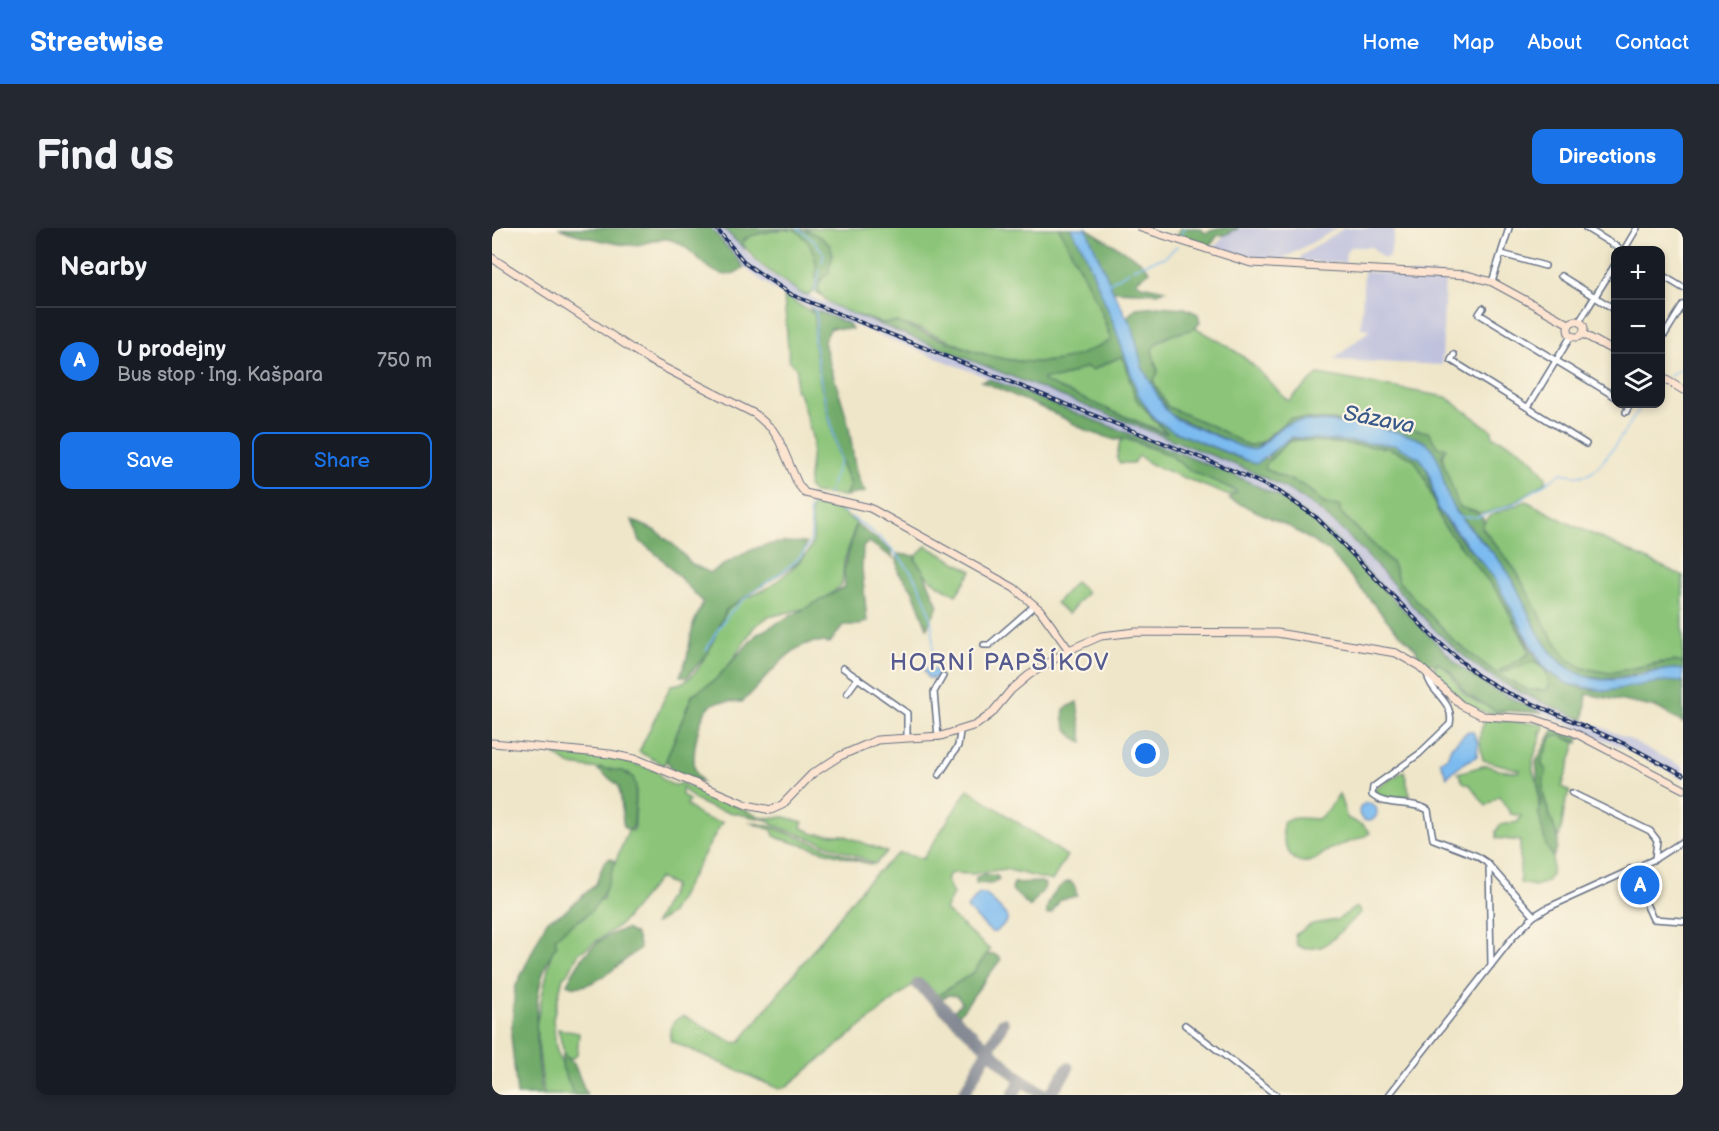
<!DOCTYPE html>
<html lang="en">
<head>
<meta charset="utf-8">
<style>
	body { margin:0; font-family:"Balsamiq Sans",sans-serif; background:#242831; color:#f1f3f6 }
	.controls { position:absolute; right:18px; top:18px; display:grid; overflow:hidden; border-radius:12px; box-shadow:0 3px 9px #0003 }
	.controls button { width:54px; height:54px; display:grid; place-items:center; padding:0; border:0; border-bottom:2px solid #363941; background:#171b24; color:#f1f3f6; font:30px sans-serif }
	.you { position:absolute; left:654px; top:526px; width:21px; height:21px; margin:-15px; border:4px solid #fff; border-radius:50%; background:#1a73e8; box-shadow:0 0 0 9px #1a73e833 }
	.badge { display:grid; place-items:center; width:39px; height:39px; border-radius:50%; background:#1a73e8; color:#fff; font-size:20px; font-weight:700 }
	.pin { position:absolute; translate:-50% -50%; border:3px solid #fff; box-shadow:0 2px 6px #0006 }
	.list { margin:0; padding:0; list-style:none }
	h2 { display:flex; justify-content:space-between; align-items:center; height:78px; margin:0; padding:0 24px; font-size:26px }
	h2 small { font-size:20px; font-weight:400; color:#9ea1a6 }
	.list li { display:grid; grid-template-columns:39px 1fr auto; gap:18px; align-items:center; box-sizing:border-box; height:108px; padding:0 24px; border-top:2px solid #363941 }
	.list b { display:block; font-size:22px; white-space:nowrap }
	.list p { margin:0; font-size:20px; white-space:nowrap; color:#9ea1a6 }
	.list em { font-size:20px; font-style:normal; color:#9ea1a6 }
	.actions { display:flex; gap:12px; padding:18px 24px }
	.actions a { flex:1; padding:14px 0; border:2px solid #1a73e8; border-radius:12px; text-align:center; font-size:21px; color:#1a73e8 }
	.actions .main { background:#1a73e8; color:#fff }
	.icon { flex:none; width:33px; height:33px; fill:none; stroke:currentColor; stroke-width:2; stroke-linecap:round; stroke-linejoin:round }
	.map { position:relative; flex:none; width:1191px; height:867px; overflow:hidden; border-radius:12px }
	header { display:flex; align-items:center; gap:36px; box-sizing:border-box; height:84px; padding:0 30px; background:#1a73e8; color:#fff }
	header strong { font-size:28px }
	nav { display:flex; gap:33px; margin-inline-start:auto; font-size:21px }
	.intro { display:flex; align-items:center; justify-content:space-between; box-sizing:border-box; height:144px; padding:0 36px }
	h1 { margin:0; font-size:42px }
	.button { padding:15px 27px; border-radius:12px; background:#1a73e8; color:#fff; font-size:21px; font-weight:700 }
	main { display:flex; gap:36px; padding:0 36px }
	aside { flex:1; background:#171b24; border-radius:12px; box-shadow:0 3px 9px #0003 }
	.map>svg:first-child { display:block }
</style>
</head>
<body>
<header>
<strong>Streetwise</strong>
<nav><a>Home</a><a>Map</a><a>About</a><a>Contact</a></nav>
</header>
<div class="intro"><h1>Find us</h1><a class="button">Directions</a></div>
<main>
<aside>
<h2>Nearby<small></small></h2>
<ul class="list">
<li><span class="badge">A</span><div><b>U prodejny</b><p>Bus stop · Ing. Kašpara</p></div><em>750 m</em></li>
</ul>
<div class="actions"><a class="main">Save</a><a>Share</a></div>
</aside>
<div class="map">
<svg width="1191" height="867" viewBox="0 0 1191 867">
	<rect width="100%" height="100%" fill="#fcf5e5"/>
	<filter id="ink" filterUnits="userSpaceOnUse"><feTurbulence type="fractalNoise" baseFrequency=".0167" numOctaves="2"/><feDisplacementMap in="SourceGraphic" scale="12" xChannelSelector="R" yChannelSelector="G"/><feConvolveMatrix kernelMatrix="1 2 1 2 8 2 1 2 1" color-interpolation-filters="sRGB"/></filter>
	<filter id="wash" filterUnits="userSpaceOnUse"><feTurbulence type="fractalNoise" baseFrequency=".008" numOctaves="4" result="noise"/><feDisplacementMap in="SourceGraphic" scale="24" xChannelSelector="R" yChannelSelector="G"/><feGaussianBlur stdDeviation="1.35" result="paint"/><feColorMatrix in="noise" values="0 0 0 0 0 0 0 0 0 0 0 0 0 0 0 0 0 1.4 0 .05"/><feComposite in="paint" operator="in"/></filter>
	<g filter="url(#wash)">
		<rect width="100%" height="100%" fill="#efe6c9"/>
		<!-- industrial -->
		<g fill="#c0c2dd">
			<polygon points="219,0 231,0 269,39 293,56 322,70 744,237 790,258 819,277 848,301 964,421 989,442 1028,464 1135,510 1187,537 1191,539 1191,551 1131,520 1009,467 982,450 940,412 840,308 813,285 784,267 740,246 318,80 287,65 262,47 245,32"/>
			<polygon points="747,0 846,0 787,33 749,28 723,19 733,7"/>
			<polygon points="852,0 903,0 898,27 892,31 880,19 858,19 854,24 853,35 808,33 809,28"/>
			<polygon points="872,44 953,47 950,137 841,132 879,101 869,100"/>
		</g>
		<!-- green -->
		<g fill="#8cc579" stroke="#547a6c" stroke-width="1.5">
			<path d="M297,0C320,2 336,53 317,67L310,66L269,37L250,16L257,8Z"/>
			<path d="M313,0H567L607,78L619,113C607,117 596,124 585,128C554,138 515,134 485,124C458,115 416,90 388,95C370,88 329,80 326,59L340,31L338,17Z"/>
			<polygon points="292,68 323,86 322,115 329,157 346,226 358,257 353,268 322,265 316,259 321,212 308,167 303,161 305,141 297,133"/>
			<path d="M704,100C716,107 728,113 740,121C761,134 779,156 796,173L827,146L954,169L1000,203L1001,209C1023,216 1042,229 1054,250L1053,254C1035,267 992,298 969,280C962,275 960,263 958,255C954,243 949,232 952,219L946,220C934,203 918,197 898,202L884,191L878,189L867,194L799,190L768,215L755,218L722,199L676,179L661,153L666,142L659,125L661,118L684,104Z"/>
			<polygon points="630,128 660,191 675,205 569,163 551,153 551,150 568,150 594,139 601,142"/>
			<polygon points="631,210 678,227 697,242 722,251 746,265 735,267 658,236 647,228 641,235 628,235 625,231 627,217"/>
			<path d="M807,212L897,220L922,231L932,248L950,295L1007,366L1037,423L1033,429C1042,437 1065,440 1055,462H1036L1008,448L961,413L907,354L901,336L848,284V280L833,276L814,259L773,241V237L796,214Z"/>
			<polygon points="1034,273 1074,294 1191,348 1191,435 1169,434 1117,445 1091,440 1077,432 1059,408 1024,343 989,298 998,288"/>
			<path d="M329,275L342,279L364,295L352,334L350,357L323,378L276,389L262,399L236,439L222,453L200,467L172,537L147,524L179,457C212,456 220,404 235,383C244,371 262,368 274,361C284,355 309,334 316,324C329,305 313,291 321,277Z"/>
			<path d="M434,318L480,343L464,367C451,360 423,345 424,328Z"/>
			<polygon points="583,354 595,364 576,386 564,375"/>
			<path d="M946,435C960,442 963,456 974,467C984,476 1002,480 1013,484C982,492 962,464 943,444L942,440Z"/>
			<path d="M995,491L1050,496L1052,499L1050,504L1047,503L1049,508L1041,532V543L1046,555L1047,587L1053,604V613L1061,629L1060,644L1055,654L1043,658L1028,655V613L1004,610V603L1008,597L1026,594L1029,588L1019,586L1007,568L994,578L978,557L971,554L966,545L994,537L1007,542L1026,544L1028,542L991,532C988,518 985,502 995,491Z"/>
			<path d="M1065,506L1084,515L1070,559L1078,564C1069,578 1073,596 1066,611L1052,569L1050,552L1049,535L1060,508Z"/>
			<path d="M61,525L125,531L166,543C170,552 181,561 189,555L271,590L293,589L311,594L309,599L322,606L351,607L395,624L383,636C350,620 315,610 281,597L276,592L222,581L205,573L190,560V567L198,573L195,574V577C206,588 215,592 230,594L179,685L162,697L182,658L167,650L129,696L86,726L77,744L71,749L61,791L64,820L82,867H52L44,797L62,712L77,697L93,689L106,672L111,671L114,656L137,601L141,603L143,599C142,583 149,557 137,545L78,537Z"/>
			<polygon points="912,543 918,567 901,571 886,569 882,561"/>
			<path d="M476,561L575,628L560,653L513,641L480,646L459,645L454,651L461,666L453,682L498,722L482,744L445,768L428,751L294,859L287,861L179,813C176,801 180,791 192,788L242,815L248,814L373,656L403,628L408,625L431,631Z"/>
			<path d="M847,566L855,590L872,598L878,605C865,614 848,615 835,623C829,626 826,632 819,633C797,640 789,612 791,595C800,587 814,591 826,591L836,582Z"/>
			<polygon points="257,594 277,598 381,637 289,611 282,608 280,602"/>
			<polygon points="864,679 869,684 841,711 829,719 813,721 805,717 803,707 820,696 845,692"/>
			<polygon points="66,801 87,805 85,827 79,831 73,829"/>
		</g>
		<!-- forest -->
		<g fill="#71aa69" stroke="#466c64" stroke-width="1.5" fill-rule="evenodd">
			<path d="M68,0H219L252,39C222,65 205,18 179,12C166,8 153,18 139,17C125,17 78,6 68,0Z"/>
			<path d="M231,0H297L298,2C285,0 262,5 251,12L252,21Z"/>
			<path d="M301,0C313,0 339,10 340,25C341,33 336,38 337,45L328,52L326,59L329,67L322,63C328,38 323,15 301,0Z"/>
			<path d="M567,0H579L592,22L623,99L646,166L662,190L701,211L752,232L775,231C791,206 811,207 838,212C864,215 900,210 922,225C942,239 936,264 947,282C965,312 993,334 1012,364C1026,387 1037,431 1059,446C1110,482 1142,445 1191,454V495L1166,480L1095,466L1092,492C1050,474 1007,458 972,428C917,383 878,320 820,277C797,260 771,248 744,237L364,87L388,95L404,94C461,114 522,148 584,128C596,124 607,117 618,113L619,110L607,78ZM630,128L644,171L675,205H670L551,153V150H568L594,139L600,142ZM807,212L897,220L922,231L932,248L950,295L1007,366L1036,418L1037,426L1007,443L1010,445L1042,433C1053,438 1060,451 1055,462H1036L1008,448L962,413L907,354L901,336L848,284V278L832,276L814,259L773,241V237L796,214Z"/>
			<polygon points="594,0 647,32 658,43 644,53 649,57 673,62 666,65 621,63"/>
			<polygon points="688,0 707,0 714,5 726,0 747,0 733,7 726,7 718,18 685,7"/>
			<path d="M667,78L693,80L706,86L708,95C697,109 673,100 660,122L666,145L661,153L676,179L722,199L757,218L768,215L798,190L866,194L882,189L897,202L910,199L936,204L946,219L954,220L950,227L951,233L967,279L984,284L992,292L990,300L1024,343L1059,408L1077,432L1091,440L1117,445L1182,433L1191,435V442H1164L1116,451L1095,449L1080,443L1052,418L1023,356L1011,337L960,278L954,265L945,231L929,212L875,199L827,193L784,202L762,222L752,220L677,186L650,139L641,101L635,89L644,80Z"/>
			<path d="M318,80L357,96L360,101L339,100L332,113C338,143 351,171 357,200C362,223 360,244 373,264L353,268L358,257L346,226L329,157L322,115L325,91Z"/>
			<polygon points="497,151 740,246 794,272 840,308 966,437 1000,461 1050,485 1002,482 975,467 958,443 946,435 943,438 940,435 934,437 926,429 924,421 901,399 838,324 798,299 737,271 739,267 745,265 743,262 697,242 678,227 659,219 636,210 623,212 595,203 564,186 489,153"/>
			<path d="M140,292L164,303L183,318L200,336L218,345C254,324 270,311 314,315L311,329L305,335L234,382L216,425L195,449L188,448L195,430L201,397L211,374L169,330L148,313Z"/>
			<path d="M364,296L398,322L401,330L377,314L371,319L370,341L375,393L368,397H351L338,415C333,415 328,413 324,414C296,415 270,458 250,474C241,474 229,472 221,476C206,484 200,526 203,542C204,546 208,551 210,554L183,545L174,532L201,466L222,453L265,406L353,359L352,342Z"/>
			<polygon points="405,326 424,328 423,332 431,342 446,378 435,400 420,361 406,344"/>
			<path d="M585,474L591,514C578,510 569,496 572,481Z"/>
			<path d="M1062,500L1087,509L1086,515L1071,508H1060L1049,535L1055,544C1043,565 1061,590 1066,611C1067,616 1063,625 1061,629L1054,618L1047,587L1048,572L1044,534Z"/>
			<path d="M108,540L130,543L141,549L144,558L142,597L139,602L132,600C129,586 131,571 126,557L106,542Z"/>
			<path d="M119,630L123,634C117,654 110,676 93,688C82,696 72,700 63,711L65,717C35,758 45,820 50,867H25L19,807L23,760L55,692L71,685L104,656L112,634Z"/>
			<polygon points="493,646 505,648 507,651 499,656 484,655 484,649"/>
			<path d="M578,653L583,659L585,668L568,672L560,685L555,687C553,675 565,657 578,653Z"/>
			<polygon points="549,654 553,656 552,661 538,679 520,662 522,655"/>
			<path d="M134,701L144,707L148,720C131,733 96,768 75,756C89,728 104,708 134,701Z"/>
			<polygon points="502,726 509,731 467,787 462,783 470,774 465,768 456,767 447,772 445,768 482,744 494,727"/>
			<polygon points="71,826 82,836 95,867 82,867 70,839"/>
		</g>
		<!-- water -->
		<g fill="#7cbbf0" stroke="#4c75a7" stroke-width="1.5">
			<path d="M579,0H594L621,63L641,101L650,139L673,181L684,191L752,220L762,222C776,216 782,200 798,195C820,188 924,201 939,219C952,236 949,261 961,279C979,307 1009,327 1023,357C1041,392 1051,433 1093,448C1121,459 1154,443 1182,441L1191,442V454L1173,453L1114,463L1076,456L1057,444L1048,433L1001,348L945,280L937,244L928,230L903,217L799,209L764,236L681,203L662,190L646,166L623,99L592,22Z"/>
			<polygon points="435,440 447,443 447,451 436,450 432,442"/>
			<polygon points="976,503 981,504 986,515 985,528 967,538 955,549 948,533 955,530 959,519"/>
			<circle cx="876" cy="584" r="9"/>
			<polygon points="487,666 494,666 515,688 515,693 504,704 499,704 475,680"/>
		</g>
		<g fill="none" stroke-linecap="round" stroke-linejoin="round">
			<!-- stream -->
			<g stroke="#7cbbf0" stroke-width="1.5">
				<polyline points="306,0 322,13 332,26 330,34"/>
				<polyline points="689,7 692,0"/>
				<polyline points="641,40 673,29 685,18"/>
				<polyline points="617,55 637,43"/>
				<polyline points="322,66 328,41"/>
				<polyline points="322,80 325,92 322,110 328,150 348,232 336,266"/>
				<polyline points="1178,148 1191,139"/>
				<polyline points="1168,156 1169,155"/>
				<path d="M359,289C415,325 450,372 439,440"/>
				<path d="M968,289H986L1020,277L1069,245C1078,246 1088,250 1097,246C1110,240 1142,190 1150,176"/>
				<path d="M214,423C225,401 236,384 256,368C275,352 303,340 316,318C322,309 317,291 317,281L321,276L335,274L353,286"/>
			</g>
			<!-- taxiway -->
			<g stroke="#858a94" stroke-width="12">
				<polyline points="426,756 529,852 553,867"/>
				<polyline points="471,867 511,795"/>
				<polyline points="521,867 529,852"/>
				<polyline points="558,867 576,840"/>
			</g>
		</g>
	</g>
	<g filter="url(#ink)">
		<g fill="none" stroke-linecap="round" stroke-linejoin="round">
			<defs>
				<g id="street">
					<polyline points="1094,0 1130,22"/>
					<polyline points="1132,22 1145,0"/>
					<polyline points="1010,26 1053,38"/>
					<polyline points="1168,46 1191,60"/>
					<polyline points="1069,48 1124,82"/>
					<polyline points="1000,54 1017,0"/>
					<polyline points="991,80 987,86 1124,169"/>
					<polyline points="1087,94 1124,35"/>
					<polyline points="1168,108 1173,106 1191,77"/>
					<polyline points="962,127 959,132 1094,216"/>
					<polyline points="1133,176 1137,178 1134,184"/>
					<polyline points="1036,179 1079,108"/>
					<polyline points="492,417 497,417 543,377"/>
					<polyline points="351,440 415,485 415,510"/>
					<path d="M935,445C937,465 963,473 958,496L927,526L881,559L880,567C895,580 920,572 936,582L941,611L985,628L994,634L1042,688"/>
					<polyline points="355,465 366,450"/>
					<polyline points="446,509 442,464 451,448"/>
					<polyline points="447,547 466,518 468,504"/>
					<polyline points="1080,565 1158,603 1165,612 1163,631"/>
					<polyline points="997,637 999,737"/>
					<polyline points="1138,641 1161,691 1191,693"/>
					<polyline points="693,797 784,867"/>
					<polyline points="897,867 1021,709 1042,688 1055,680 1163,631 1191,613"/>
				</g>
				<g id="secondary">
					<polyline points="649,0 759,35 975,47 1000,54 1077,96"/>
					<polyline points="0,30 159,133 263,186 280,201 287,212 306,256 313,265 378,280 522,360 548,382 577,422"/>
					<circle cx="1084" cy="101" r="8"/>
					<polyline points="1091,106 1124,124"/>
					<polyline points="1168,148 1191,162"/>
					<polyline points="0,515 118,526 147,532 255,577 279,582 290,577 320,546 348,528 385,512 449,508 484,497 499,486 519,462 537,447 577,422 609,408 644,404 785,405 904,425 927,438 969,477 991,488 1042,491 1081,504 1191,561"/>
				</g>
			</defs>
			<!-- street casing -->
			<use href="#street" stroke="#656f83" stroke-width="8"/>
			<!-- secondary casing -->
			<use href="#secondary" stroke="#656f83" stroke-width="9"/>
			<!-- street -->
			<use href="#street" stroke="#fff" stroke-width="5"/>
			<!-- secondary -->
			<use href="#secondary" stroke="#fde4d0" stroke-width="7"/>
			<defs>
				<polyline id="rail" points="224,0 254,36 300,67 742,243 786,263 825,290 942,410 985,447 1012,463 1133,516 1191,547"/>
			</defs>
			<!-- rail casing -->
			<use href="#rail" stroke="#1b2f5e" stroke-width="4"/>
			<!-- rail -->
			<use href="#rail" stroke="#fcf5e5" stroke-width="1.5" stroke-dasharray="4.5" stroke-linecap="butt"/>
		</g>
	</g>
	<g text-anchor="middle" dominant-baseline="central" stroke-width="4.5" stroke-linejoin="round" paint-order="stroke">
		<!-- water labels -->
		<g font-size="22" font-style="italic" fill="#38598a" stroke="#fcf5e5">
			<text transform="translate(887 192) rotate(11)">Sázava</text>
		</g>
		<!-- quarter labels -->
		<g font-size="24" letter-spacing="1.5" fill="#565c8f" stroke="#fcf5e5">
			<text x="508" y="434">HORNÍ PAPŠÍKOV</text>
		</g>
	</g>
</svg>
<div class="controls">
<button>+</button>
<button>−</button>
<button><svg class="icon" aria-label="layers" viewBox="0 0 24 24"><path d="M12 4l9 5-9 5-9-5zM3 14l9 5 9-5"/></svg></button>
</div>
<div class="you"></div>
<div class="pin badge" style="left:1148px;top:657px">A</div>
</div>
</main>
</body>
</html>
